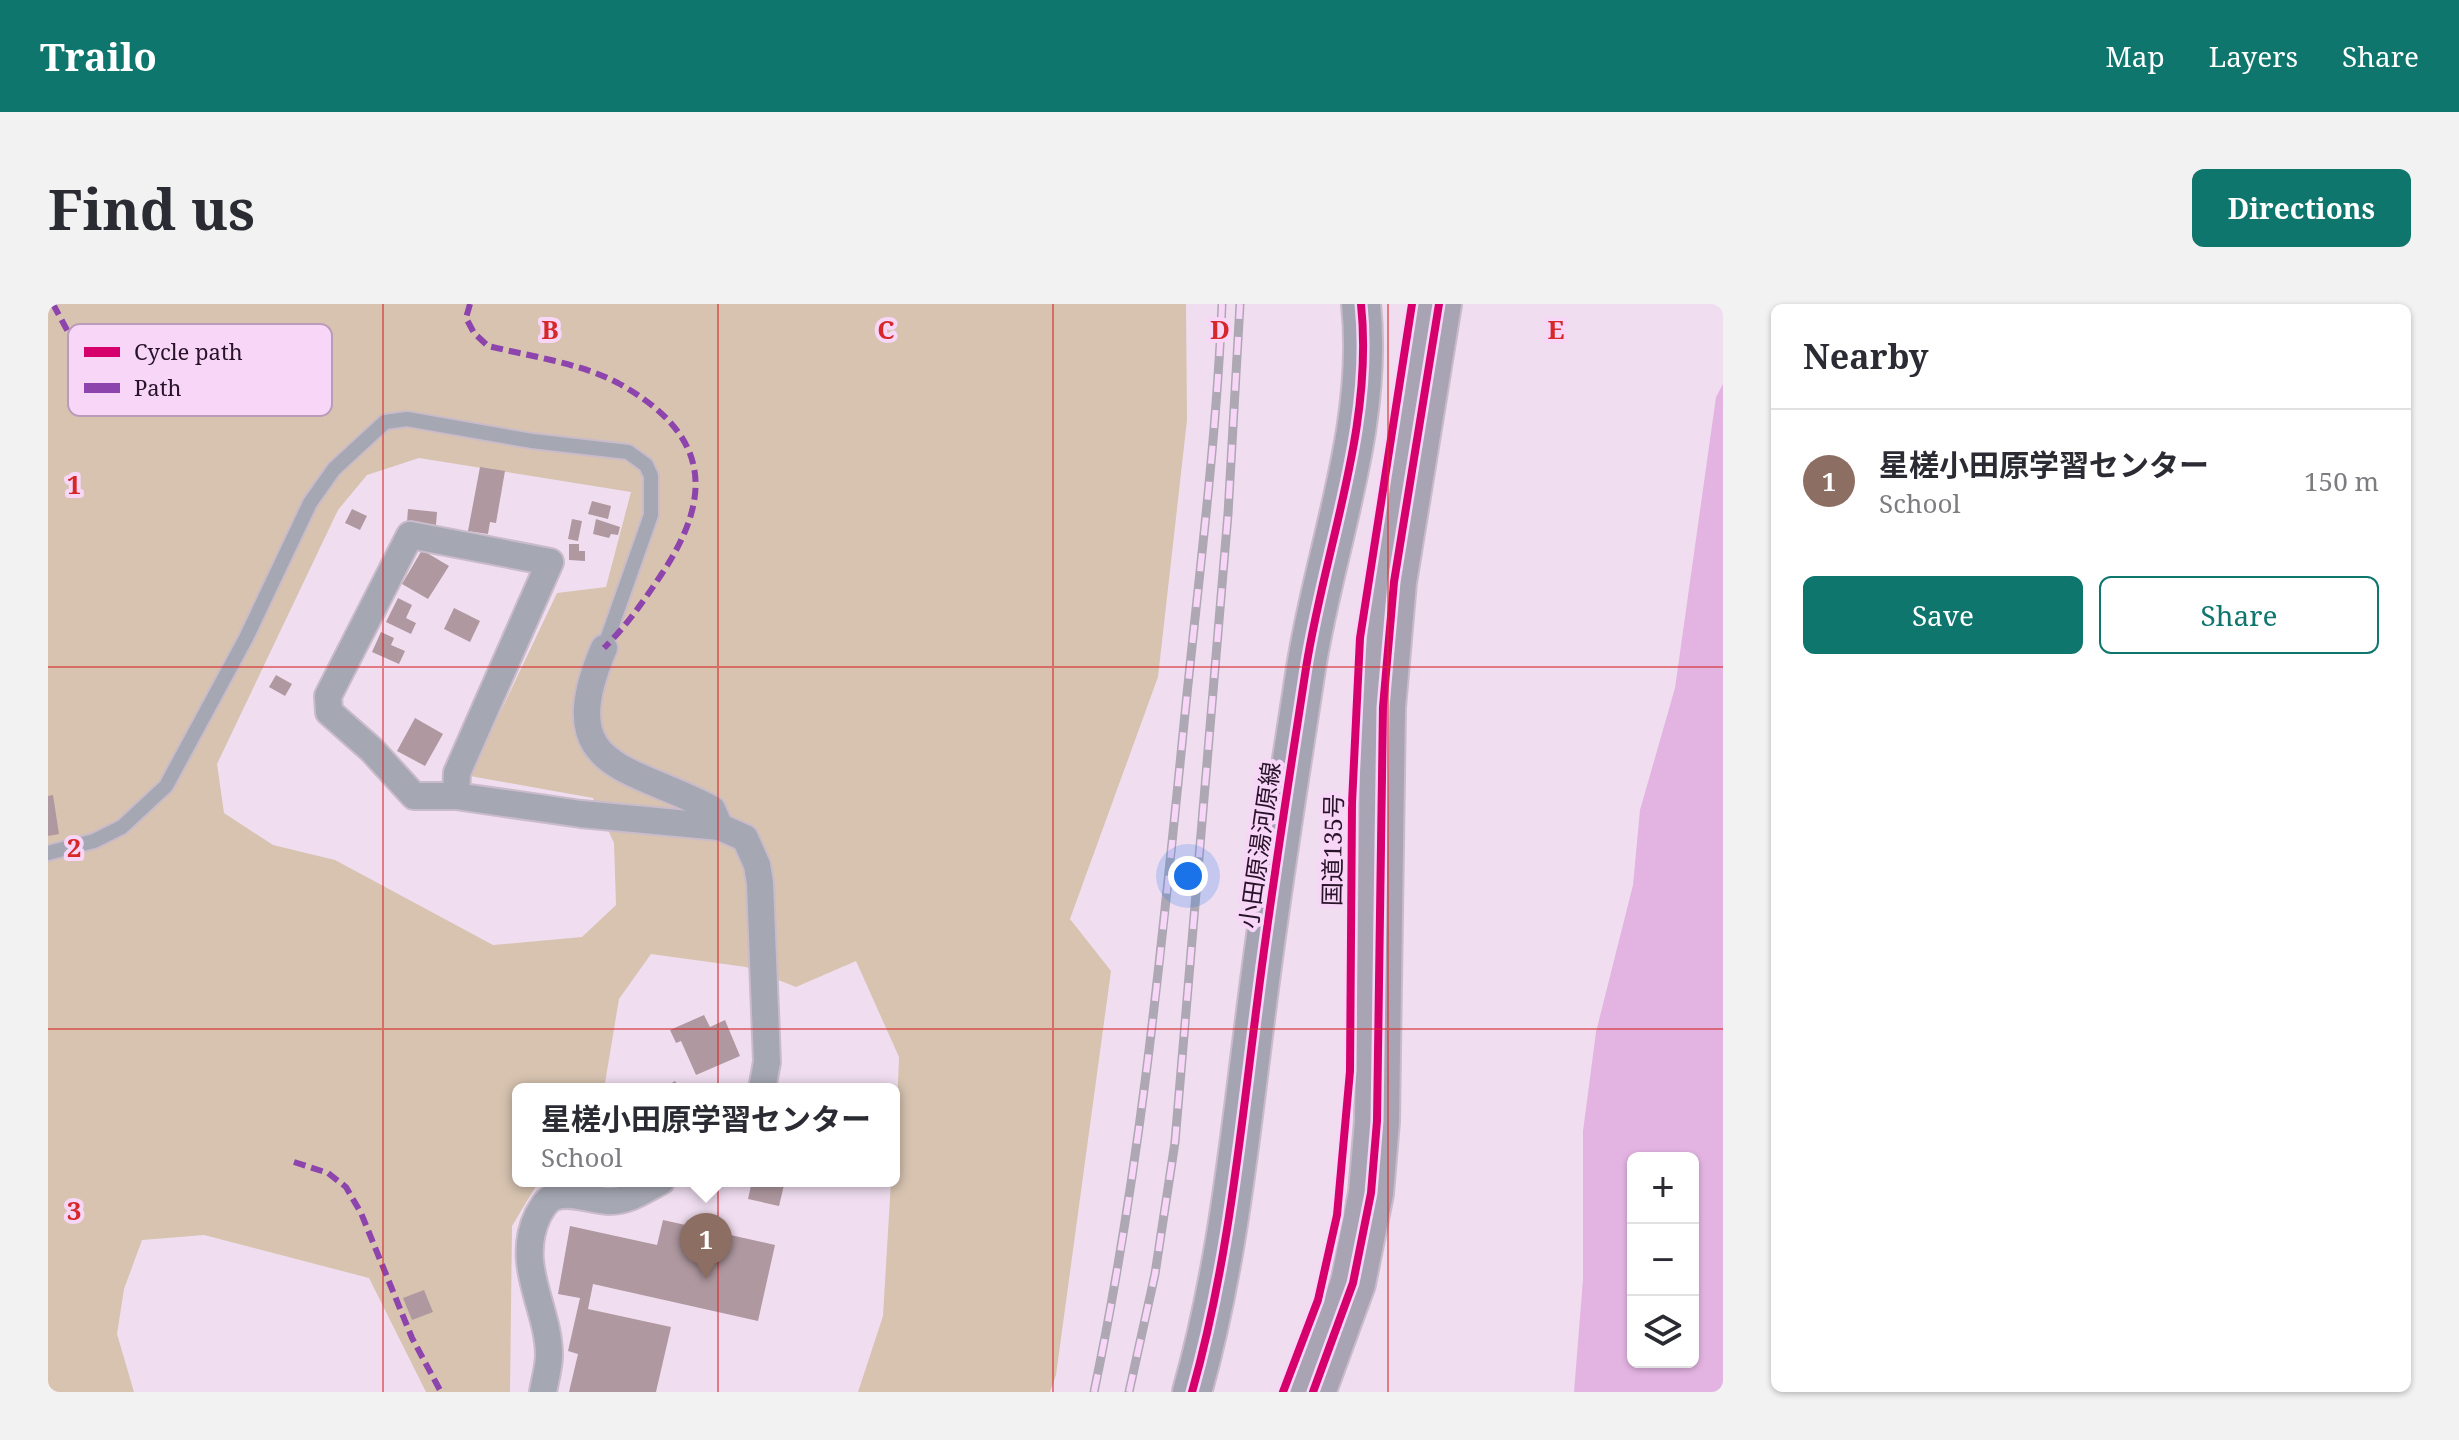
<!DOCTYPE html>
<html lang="en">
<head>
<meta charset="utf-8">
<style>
	body { margin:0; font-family:"Noto Serif","Noto Sans JP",serif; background:#f2f2f3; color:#2b2b33 }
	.controls { position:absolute; right:24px; bottom:24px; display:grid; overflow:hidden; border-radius:12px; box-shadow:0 2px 6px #0004 }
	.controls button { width:72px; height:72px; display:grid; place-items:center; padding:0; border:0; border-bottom:2px solid #e1e1e2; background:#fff; color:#2b2b33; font:40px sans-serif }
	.you { position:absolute; left:1140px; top:572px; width:28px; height:28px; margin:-20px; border:6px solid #fff; border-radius:50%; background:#1a73e8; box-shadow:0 0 0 12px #1a73e833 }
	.badge { display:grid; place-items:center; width:52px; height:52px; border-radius:50%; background:#0f766e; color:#fff; font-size:26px; font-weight:700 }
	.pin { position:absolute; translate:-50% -66px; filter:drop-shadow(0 2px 4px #0008) }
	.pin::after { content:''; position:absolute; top:42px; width:28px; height:24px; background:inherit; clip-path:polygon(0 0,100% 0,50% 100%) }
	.popup { position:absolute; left:464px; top:779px; width:388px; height:104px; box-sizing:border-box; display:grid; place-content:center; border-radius:12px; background:#fff; filter:drop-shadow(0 2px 6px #0005); font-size:26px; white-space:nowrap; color:#7c7c81 }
	.popup b { font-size:30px; color:#2b2b33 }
	.popup::after { content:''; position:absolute; left:50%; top:100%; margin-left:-16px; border:16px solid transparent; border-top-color:#fff }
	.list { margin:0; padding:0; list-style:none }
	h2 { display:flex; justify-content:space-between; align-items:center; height:104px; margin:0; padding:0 32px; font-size:34px }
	h2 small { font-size:26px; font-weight:400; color:#7c7c81 }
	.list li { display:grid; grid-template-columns:52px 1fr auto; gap:24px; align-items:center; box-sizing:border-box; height:144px; padding:0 32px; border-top:2px solid #e1e1e2 }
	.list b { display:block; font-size:30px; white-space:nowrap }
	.list p { margin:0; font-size:26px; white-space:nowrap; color:#7c7c81 }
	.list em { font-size:26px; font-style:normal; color:#7c7c81 }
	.actions { display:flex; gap:16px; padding:24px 32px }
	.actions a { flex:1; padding:18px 0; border:2px solid #0f766e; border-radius:12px; text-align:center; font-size:28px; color:#0f766e }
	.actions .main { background:#0f766e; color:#fff }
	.icon { flex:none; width:44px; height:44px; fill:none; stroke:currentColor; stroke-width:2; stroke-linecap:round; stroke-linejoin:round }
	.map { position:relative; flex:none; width:1675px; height:1088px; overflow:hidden; border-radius:12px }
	header { display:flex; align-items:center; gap:48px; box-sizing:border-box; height:112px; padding:0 40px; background:#0f766e; color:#fff }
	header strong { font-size:38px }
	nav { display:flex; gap:44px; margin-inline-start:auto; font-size:28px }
	.intro { display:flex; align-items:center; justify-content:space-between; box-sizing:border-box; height:192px; padding:0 48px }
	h1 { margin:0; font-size:56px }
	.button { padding:20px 36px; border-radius:12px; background:#0f766e; color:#fff; font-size:28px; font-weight:700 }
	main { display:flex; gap:48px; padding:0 48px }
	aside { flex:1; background:#fff; border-radius:12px; box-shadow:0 2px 6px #0004 }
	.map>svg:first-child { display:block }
</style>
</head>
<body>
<header>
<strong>Trailo</strong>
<nav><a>Map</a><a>Layers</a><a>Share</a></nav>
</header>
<div class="intro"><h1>Find us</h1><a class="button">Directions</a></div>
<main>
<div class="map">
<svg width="1675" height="1088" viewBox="0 0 1675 1088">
	<rect width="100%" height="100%" fill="#f0def0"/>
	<!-- green -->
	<path fill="#d7c3b0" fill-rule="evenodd" d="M0,0H1138L1139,116L1110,373L1022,615L1063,667L1008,1071L1002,1088H810L835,1012L843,877H846L851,753L808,657L748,683L698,663L603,650L571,695L556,785H470V877H491L464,922L462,1088H378L321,974L156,931L94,936L76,985L69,1030L86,1088H0ZM371,154L583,188L558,283L509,289L422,472L545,494L566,539L568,601L534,633L445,641L287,556L225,541L176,509L169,460L290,206L319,171Z"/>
	<!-- water -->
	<path fill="#e3b4e2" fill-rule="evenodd" d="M1675,80V1088H1526L1535,975V827L1548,728L1585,581L1592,506L1627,384L1668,93ZM1585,854H1645V1058H1585Z"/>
	<!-- building -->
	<g fill="#af989f">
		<polygon points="86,21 109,28 99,59 77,51"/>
		<polygon points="432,163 457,167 448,219 442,218 440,230 420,227"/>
		<polygon points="544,197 563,202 560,215 540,210"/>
		<polygon points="304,205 319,212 312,226 297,219"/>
		<polygon points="360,205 389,208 388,221 359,218"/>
		<polygon points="524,215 534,217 530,237 520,235"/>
		<polygon points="548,215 572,223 570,231 563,230 561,234 545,230"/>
		<polygon points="521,240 531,240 531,247 537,247 537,257 521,256"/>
		<polygon points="374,246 401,262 380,295 354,280"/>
		<polygon points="350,294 364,301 358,314 368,319 363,330 338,318"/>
		<polygon points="406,304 432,317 422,338 396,325"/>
		<polygon points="333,328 346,334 343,341 357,347 351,360 324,348"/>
		<polygon points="228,371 244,380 237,392 221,383"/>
		<polygon points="367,414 395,430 377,462 349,447"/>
		<polygon points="5,491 11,530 0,532 0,492"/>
		<polygon points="656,711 662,723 677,716 692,752 648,771 633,737 628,739 622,726"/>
		<polygon points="627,777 632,785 615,785"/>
		<polygon points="704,877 737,877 731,902 700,895"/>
		<polygon points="615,916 727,941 710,1017 545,980 540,1005 623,1023 608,1088 521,1088 530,1050 520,1047 532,994 510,990 522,922 609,941"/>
		<polygon points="376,986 385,1008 364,1016 355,994"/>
	</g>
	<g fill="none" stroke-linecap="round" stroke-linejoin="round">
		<defs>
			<polyline id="service" points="0,549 46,537 74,523 118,482 198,334 262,199 286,165 337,118 359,115 484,137 580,148 598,161 603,172 603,211 556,344"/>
			<g id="minor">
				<path d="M556,344C503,467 582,461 664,505L672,523L697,534L709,561L712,579L719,758L714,785"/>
				<polyline points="408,492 409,469 502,258 362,231 280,392 281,408 324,446 366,492 408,492 533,510 672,523"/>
				<path d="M495,1088C497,1076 501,1063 501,1051C501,1004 466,961 490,911C494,904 498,896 506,893C523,886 544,897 562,897C581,897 596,886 613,877"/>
			</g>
			<path id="secondary" d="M1144,1088C1180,961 1192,831 1209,700C1223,587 1241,476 1258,364C1277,243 1326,123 1313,0"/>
			<polyline id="trunk" points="1265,1088 1305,979 1323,889 1329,817 1335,403 1346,278 1391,0"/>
		</defs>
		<!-- service casing -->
		<use href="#service" stroke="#cabbca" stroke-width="18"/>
		<!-- minor casing -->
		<use href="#minor" stroke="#cabbca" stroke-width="30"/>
		<!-- secondary casing -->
		<use href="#secondary" stroke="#cabbca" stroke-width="42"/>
		<!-- trunk casing -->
		<use href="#trunk" stroke="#cabbca" stroke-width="48"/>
		<!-- service -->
		<use href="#service" stroke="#a5a7b2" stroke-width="14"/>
		<!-- minor -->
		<use href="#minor" stroke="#a5a7b2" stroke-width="26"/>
		<!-- secondary -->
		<use href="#secondary" stroke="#a5a4b3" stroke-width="38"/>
		<!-- trunk -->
		<use href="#trunk" stroke="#a8a4b4" stroke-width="44"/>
		<defs>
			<g id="rail">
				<path d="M1046,1088C1091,873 1112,659 1134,440C1148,294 1168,147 1174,0"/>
				<polyline points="1081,1088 1107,970 1127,838 1180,210 1192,0"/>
			</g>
		</defs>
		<!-- rail casing -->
		<use href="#rail" stroke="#aea8b4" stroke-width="9"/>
		<!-- rail -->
		<use href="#rail" stroke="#f8d6f8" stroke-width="6" stroke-dasharray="18" stroke-linecap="butt"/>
		<!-- quiet -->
		<g stroke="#8e44ad" stroke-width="6" stroke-dasharray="12 6" stroke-linecap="butt">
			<polyline points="5,0 32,50 65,53"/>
			<path d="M422,0L418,14L426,29L440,42C481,52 532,59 570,79C660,129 668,189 613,271C595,298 579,321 556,344"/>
			<polyline points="246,858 280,869 298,883 313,909 364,1034 393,1088"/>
		</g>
		<defs>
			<g id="cycleway">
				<path d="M1144,1088C1180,961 1192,831 1209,700C1223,587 1241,476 1258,364C1277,243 1326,123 1313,0"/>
				<polyline points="1235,1088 1270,996 1289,911 1302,767 1304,499 1312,334 1364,0"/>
				<polyline points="1265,1088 1305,979 1323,889 1329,817 1335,403 1346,278 1391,0"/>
			</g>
		</defs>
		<!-- cycleway casing -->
		<use href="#cycleway" stroke="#f8d6f8" stroke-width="13"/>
		<!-- cycleway -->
		<use href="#cycleway" stroke="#d6006c" stroke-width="8"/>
	</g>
	<!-- grid -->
	<path fill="none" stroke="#d62828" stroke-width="2" stroke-opacity="0.55" d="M335,0V1088M670,0V1088M1005,0V1088M1340,0V1088M0,363H1675M0,725H1675"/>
	<g text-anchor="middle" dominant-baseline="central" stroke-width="8" stroke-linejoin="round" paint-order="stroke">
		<!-- street labels -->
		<g font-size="24" fill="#281328" stroke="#f8d6f8">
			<text transform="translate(1211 541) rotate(-82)">小田原湯河原線</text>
			<text transform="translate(1284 546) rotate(-89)">国道135号</text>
		</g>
	</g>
	<!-- legend -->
	<rect x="20" y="20" width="264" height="92" rx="12" fill="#f8d6f8" stroke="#ba9cba" stroke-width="2"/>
	<rect x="36" y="43" width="36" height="10" fill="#d6006c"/>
	<rect x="36" y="79" width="36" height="10" fill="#8e44ad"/>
	<g font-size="22" fill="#281328">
		<text x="86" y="56">Cycle path</text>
		<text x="86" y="92">Path</text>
	</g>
	<g font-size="26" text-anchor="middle" font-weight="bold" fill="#d62828" stroke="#f8d6f8" stroke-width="8" stroke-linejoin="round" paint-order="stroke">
		<text x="502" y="35">B</text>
		<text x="838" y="35">C</text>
		<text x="1172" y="35">D</text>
		<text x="1508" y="35">E</text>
		<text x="26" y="190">1</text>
		<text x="26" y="553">2</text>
		<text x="26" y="916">3</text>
	</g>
</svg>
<div class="controls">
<button>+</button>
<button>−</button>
<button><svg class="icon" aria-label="layers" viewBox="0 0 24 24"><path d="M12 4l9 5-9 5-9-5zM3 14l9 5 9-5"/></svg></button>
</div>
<div class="you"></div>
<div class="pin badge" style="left:658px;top:975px;background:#8d6e63">1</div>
<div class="popup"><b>星槎小田原学習センター</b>School</div>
</div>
<aside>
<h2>Nearby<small></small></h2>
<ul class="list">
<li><span class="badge" style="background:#8d6e63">1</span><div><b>星槎小田原学習センター</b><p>School</p></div><em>150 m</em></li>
</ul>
<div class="actions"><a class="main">Save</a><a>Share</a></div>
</aside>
</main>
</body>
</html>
